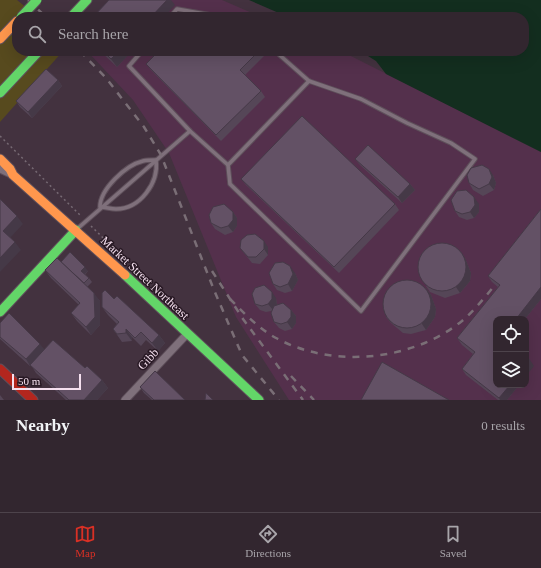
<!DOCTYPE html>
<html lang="en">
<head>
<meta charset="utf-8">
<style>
	body { margin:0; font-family:Georgia,serif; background:#3a2e37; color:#f1f3f6 }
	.controls { position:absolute; right:12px; bottom:12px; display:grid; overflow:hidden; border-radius:8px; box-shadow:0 4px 16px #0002 }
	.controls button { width:36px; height:36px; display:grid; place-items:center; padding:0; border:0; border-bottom:1px solid #4d434b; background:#32262f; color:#f1f3f6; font:20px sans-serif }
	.scale { position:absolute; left:12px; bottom:10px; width:69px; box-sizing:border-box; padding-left:4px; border:2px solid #f5e0ef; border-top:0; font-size:11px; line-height:14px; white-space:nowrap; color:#f5e0ef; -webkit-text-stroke:3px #281924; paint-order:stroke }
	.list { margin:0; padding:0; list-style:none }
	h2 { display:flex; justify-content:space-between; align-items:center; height:52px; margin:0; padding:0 16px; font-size:17px }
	h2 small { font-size:13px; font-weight:400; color:#a8a5aa }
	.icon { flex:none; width:22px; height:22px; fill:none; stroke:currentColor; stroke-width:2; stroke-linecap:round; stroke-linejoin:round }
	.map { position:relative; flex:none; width:541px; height:400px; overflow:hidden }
	.search { position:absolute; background:#32262f; box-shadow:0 4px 16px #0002; left:12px; right:12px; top:12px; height:44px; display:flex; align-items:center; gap:10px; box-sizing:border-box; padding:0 14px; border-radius:16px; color:#a8a5aa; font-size:15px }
	.sheet { height:112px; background:#32262f }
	nav { display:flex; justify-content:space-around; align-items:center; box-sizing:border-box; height:56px; border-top:1px solid #4d434b; background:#32262f; font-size:11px; color:#a8a5aa }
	nav a { display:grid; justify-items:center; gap:2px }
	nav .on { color:#d93025 }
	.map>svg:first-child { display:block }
</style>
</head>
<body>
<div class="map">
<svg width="541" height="400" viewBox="0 0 541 400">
	<rect width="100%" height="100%" fill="#43323f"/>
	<!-- built -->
	<g fill="#54304c" fill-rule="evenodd">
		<polygon points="109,0 222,0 261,17 94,17"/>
		<path d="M87,51H341L541,152V400H289L236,317L169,153L133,100ZM496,319H526V385H496Z"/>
	</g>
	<!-- green -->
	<polygon fill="#574a1e" points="0,0 17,0 38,17 17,17 17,51 63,51 0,122"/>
	<!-- water -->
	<polygon fill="#132e1f" points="249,0 541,0 541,152 386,74 376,61 360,51 524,51 524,17 288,17"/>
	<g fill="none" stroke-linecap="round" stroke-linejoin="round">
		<defs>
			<g id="lane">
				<polyline points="170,17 177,9 222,17"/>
				<polyline points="142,51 129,66 190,131 228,165 309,81"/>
				<path d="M156,160C159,183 140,209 116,209C111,209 105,207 100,207C100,189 126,165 143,161C147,160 152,160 156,160Z"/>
				<polyline points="228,165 230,184 361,311 475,159 451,143 407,123 361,99 309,81 275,51"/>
				<polyline points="77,229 190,131"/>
			</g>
			<g id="street">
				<polyline points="0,169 13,175"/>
				<polyline points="125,400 187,334"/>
			</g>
			<g id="fast">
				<polyline points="71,17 87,0"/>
				<polyline points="0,93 39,51"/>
				<polyline points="125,275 259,400"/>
				<polyline points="0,312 76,230"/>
			</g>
			<g id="slow">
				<polyline points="0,39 17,21"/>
				<polyline points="0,159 10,169 13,175 125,275"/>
			</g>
			<polyline id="jam" points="0,369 33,400"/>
		</defs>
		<!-- lane casing -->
		<use href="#lane" stroke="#5e4f5a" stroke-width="5.5"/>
		<!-- street casing -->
		<use href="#street" stroke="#5e4f5a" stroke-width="9"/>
		<!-- fast casing -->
		<use href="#fast" stroke="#5e4f5a" stroke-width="11"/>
		<!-- slow casing -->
		<use href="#slow" stroke="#5e4f5a" stroke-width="11"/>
		<!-- jam casing -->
		<use href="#jam" stroke="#5e4f5a" stroke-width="11"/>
		<!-- path -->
		<g stroke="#766973" stroke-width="1.5" stroke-dasharray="2 3" stroke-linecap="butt">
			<polyline points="0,136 81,216"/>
			<polyline points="91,226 148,282"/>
		</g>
		<!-- lane -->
		<use href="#lane" stroke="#7f707b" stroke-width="3.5"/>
		<!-- street -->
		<use href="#street" stroke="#7f707b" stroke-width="7"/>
		<!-- fast -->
		<use href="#fast" stroke="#63d668" stroke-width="9"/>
		<!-- slow -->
		<use href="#slow" stroke="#ff974d" stroke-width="9"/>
		<!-- jam -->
		<use href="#jam" stroke="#b3261e" stroke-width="9"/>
		<!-- rail -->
		<g stroke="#7a6e76" stroke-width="2.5" stroke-dasharray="7 7" stroke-linecap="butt">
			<polyline points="28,0 46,17"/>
			<polyline points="80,51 106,78 144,127 161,155 214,290 242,355 279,400"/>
			<polyline points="212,271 243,319 303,400"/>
			<path d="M230,299C244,313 258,328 276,338C333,369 412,361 462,321C477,308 490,291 502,276"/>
			<polyline points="291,376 314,400"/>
		</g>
		<defs>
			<polyline id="fast-bridge" points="21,17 37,0"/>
		</defs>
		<!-- fast-bridge casing -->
		<use href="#fast-bridge" stroke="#5e4f5a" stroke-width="11" stroke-linecap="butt"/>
		<!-- fast-bridge -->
		<use href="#fast-bridge" stroke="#63d668" stroke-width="9"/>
	</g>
	<!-- wall -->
	<g fill="#554657">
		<polygon points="100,51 132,51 117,67"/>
		<polygon points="186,51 261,51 264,56 245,75 261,91 265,97 221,141 151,70 146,64 184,53"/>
		<polygon points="58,80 62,86 32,118 20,107 16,101"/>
		<polygon points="355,159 410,184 415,190 402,203 360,165"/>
		<polygon points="493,175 496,183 494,190 483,196 473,190 469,183"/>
		<polygon points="241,179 395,204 399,210 339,273 246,185"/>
		<polygon points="479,204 479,212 474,218 467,220 459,217 455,211"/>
		<polygon points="541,209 541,299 525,319 496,319 496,385 519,385 507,400 498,400 466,375 462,369 473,354 462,345 457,338 498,287 492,282 488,276"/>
		<polygon points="233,212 237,218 237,226 233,232 225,235 215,229 211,223"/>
		<polygon points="268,247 268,255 260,264 252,263 240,248"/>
		<polygon points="465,258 471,273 470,281 460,293 445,298 430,292 426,286"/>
		<polygon points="62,263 88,271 85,275 89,278 92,282 87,287 100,301 100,325 91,335 77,321 71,313 79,305 51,278 45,270"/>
		<polygon points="295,273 298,280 292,291 285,293 277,290 273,284"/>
		<polygon points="426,288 431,295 436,309 435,317 426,330 411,334 403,333 391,323 386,317"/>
		<polygon points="276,298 277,305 276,306 291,310 296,316 296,323 292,329 285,331 279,328 274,322 271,311 266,312 260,310 255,304"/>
		<polygon points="114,299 159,335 165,343 158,351 146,340 141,346 132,337 132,341 122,342 113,329 117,324 108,315 102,307"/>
		<polygon points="0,323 44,350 85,368 102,380 108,388 97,400 66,400 36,373 31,365 30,366 0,339"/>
		<polygon points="155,371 185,400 152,400 144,393 140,387"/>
		<polygon points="0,395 4,400 0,400"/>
	</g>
	<!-- shaded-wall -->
	<g fill="#453947">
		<polygon points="167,0 171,0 175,5 164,17 151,17"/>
		<polygon points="119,51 132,51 117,67 111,59"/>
		<polygon points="58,80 62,86 32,118 28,112"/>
		<polygon points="489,169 493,175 496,183 494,190 489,184"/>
		<polygon points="410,184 415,190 402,203 398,197"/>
		<polygon points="474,197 479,204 479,212 474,218 470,212"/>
		<polygon points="233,212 237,218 237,226 233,232 228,226"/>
		<polygon points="17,216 23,224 9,239 3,231"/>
		<polygon points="264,241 268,247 268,255 264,249"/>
		<polygon points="15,242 21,250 0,272 0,258"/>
		<polygon points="461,252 465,258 471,273 470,281 460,293 456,287"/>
		<polygon points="290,266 295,273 298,280 292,291 288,284"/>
		<polygon points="85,267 88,271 84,275 81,271"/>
		<polygon points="541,287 541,299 525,319 516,319"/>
		<polygon points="426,288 431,295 436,309 435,317 426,330 422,324"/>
		<polygon points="272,292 276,298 277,305 273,310 268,304"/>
		<polygon points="94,293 100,301 100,325 91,335 86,327"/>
		<polygon points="291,310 296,316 296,323 292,329 287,322"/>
		<polygon points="126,329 132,337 132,341 126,333"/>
		<polygon points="159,335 165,343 158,351 152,343"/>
		<polygon points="40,344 45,350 30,366 26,359"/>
		<polygon points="530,360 534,366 526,376 526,364"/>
		<polygon points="102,380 108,388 97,400 84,400"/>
		<polygon points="510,385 519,385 507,400 500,400 499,398"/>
	</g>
	<!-- building -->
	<g fill="#635165" stroke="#453947">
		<polygon points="109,0 167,0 151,17 93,17"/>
		<polygon points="103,51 119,51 111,59"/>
		<polygon points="159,51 182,51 184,53 186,51 259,51 240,70 261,91 216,135 146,64"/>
		<polygon points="46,69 58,80 28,112 16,101"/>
		<polygon points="302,116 395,204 334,267 241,179"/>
		<polygon points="368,145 410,184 398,197 355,159"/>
		<polygon points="482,165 489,169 492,177 489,184 479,189 469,183 467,175 471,168"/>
		<polygon points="466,190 474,197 475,205 470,212 462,214 455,211 451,200 457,191"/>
		<polygon points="0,199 17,216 3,231 15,242 0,258"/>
		<polygon points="224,204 233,212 233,220 228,226 221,228 211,223 209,215 213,207"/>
		<polygon points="541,209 541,287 516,319 496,319 496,385 510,385 499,398 462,369 475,352 457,338 500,285 488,276"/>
		<polygon points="255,234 264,241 264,249 256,257 248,257 240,248 241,240 247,235"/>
		<circle cx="442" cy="267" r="24"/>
		<polygon points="70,252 85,267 81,271 89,278 84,283 61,262"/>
		<polygon points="57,258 94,293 95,317 86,327 71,313 80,303 45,270"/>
		<polygon points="283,262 290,266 293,274 288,284 280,287 273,284 269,273 275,263"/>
		<circle cx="407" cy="304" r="24"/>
		<polygon points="264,285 272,292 272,299 268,304 262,306 255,304 252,294 255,288"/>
		<polygon points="105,290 114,299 117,296 159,335 152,343 141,332 135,338 126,329 126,333 117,334 113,329 119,322 102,307 102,293"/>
		<polygon points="283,303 291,310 291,317 287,322 281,324 274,322 271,313 274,306"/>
		<polygon points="9,313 40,344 26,359 0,337 0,323"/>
		<polygon points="53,340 85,368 87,366 102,380 84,400 69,400 30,365"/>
		<polygon points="526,357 530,360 526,364"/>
		<polygon points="382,362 449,400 361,400"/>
		<polygon points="155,371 185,400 154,400 140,387"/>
		<polygon points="206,393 213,400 205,400"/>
	</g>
	<g text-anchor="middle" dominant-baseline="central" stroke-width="3" stroke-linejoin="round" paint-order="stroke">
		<!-- street labels -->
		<g font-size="12" fill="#f5e0ef" stroke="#281924">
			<text transform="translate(145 278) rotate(43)">Market Street Northeast</text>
			<text transform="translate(148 359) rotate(-47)">Gibb</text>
		</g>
	</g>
</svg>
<div class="controls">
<button><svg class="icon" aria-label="locate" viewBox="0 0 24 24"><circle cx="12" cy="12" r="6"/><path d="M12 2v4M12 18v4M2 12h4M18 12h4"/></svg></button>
<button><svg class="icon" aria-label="layers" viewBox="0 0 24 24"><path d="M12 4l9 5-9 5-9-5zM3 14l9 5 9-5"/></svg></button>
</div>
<div class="scale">50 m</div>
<div class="search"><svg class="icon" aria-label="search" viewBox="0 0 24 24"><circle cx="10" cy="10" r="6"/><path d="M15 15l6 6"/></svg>Search here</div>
</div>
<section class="sheet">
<h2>Nearby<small>0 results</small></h2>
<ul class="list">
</ul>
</section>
<nav>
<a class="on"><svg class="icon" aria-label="map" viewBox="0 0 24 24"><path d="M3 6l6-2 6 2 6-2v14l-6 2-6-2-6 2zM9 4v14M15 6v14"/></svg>Map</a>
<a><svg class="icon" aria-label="directions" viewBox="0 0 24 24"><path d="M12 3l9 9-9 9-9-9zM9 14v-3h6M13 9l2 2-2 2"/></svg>Directions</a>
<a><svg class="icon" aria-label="saved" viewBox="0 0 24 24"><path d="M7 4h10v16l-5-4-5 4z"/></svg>Saved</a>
</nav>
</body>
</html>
